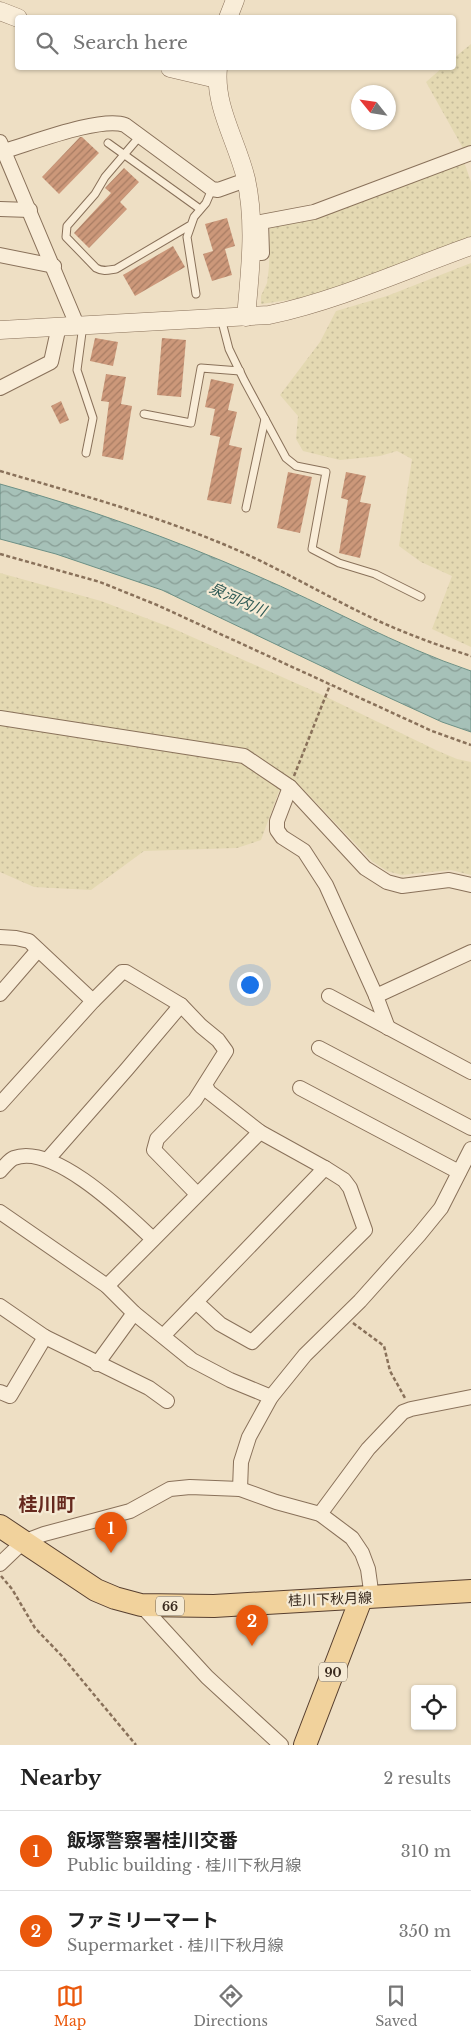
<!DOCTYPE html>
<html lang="en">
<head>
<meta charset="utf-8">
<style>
	body { margin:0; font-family:"Libre Baskerville","Noto Sans JP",serif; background:#f2f2f2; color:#222 }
	.controls { position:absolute; right:15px; bottom:15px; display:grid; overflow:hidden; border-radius:5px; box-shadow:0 1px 4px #0004 }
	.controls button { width:45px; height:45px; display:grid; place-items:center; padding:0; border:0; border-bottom:1px solid #e0e0e0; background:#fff; color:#222; font:25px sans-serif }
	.compass { position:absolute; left:351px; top:85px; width:45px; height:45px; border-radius:50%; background:#fff; box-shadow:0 1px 4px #0004; rotate:300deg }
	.you { position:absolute; left:249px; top:984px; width:18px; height:18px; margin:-12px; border:4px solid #fff; border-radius:50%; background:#1a73e8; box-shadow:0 0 0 8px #1a73e833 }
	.badge { display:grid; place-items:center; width:32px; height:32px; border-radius:50%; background:#ea580c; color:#fff; font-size:16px; font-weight:700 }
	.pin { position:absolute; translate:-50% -41px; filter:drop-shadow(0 1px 2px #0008) }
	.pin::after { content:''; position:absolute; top:26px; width:18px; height:15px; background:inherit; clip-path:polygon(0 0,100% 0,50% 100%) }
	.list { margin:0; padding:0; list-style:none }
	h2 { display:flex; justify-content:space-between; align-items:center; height:65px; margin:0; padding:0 20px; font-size:21px }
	h2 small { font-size:16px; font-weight:400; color:#767676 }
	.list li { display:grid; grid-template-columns:32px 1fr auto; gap:15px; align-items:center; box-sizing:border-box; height:80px; padding:0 20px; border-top:1px solid #e0e0e0 }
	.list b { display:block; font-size:19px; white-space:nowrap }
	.list p { margin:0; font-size:16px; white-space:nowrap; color:#767676 }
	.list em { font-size:16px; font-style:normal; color:#767676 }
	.icon { flex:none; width:28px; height:28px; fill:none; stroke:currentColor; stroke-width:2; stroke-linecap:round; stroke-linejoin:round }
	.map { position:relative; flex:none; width:471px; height:1745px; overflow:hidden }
	.search { position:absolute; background:#fff; box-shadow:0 1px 4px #0004; left:15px; right:15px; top:15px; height:55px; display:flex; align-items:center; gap:12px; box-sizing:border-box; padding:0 18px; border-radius:5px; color:#767676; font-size:19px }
	.sheet { height:225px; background:#fff }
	nav { display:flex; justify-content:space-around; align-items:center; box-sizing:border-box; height:70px; border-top:1px solid #e0e0e0; background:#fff; font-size:14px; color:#767676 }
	nav a { display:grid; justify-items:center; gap:2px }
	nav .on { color:#ea580c }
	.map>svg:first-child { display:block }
</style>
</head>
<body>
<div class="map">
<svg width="471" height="1745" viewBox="0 0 471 1745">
	<defs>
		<pattern id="farmland-dots" width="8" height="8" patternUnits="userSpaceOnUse" patternTransform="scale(1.25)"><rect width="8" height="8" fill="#e4d9b2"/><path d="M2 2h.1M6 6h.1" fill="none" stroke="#c4ba99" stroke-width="1.8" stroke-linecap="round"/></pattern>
		<pattern id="water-waves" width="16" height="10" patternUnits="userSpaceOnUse" patternTransform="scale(1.25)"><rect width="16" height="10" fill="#a6c1b8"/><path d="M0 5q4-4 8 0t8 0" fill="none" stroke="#889d95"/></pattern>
		<pattern id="building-hatch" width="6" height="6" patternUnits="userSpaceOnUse" patternTransform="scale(1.25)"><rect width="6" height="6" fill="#cc987a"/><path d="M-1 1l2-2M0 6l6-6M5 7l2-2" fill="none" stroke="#a77c63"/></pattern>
	</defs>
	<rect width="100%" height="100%" fill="#eedfc4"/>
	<!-- farmland -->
	<g fill="url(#farmland-dots)">
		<polygon points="471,44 471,148 464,150 426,82 442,68 454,68 454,58"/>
		<polygon points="463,159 471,182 471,237 316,296 261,304 261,296 267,283 269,267 270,225"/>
		<polygon points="471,263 471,647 432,629 452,576 421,562 399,546 412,459 397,451 380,456 340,460 303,451 296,439 298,416 280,395 320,342 336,311 387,296"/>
		<polygon points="0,573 101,601 172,628 318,693 438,751 457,759 471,762 471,875 451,870 402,875 387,871 372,861 299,785 279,791 261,840 237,848 144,851 91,890 34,887 0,872"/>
	</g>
	<!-- water -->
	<path fill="url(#water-waves)" stroke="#6d9085" d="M0,484C87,508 170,538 253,574C326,605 396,646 471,671V732L442,722L357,683L162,590L56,554L0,539Z"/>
	<!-- building -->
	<g fill="url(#building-hatch)">
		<polygon points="80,137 82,137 99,153 59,194 42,177"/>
		<polygon points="124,168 139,182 120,202 127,209 89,248 74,233 111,193 105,188"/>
		<polygon points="227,218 235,246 225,249 232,275 212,281 203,254 213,251 205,224"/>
		<polygon points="173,246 185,267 135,296 123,275"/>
		<polygon points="95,338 118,342 113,366 90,361"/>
		<polygon points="162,338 186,340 181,397 157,395"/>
		<polygon points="106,374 126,377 121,404 132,406 123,460 102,456 109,402 101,401"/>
		<polygon points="211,379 234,384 228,410 237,412 229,445 242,448 231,504 207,500 220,437 210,435 215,409 205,407"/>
		<polygon points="61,401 69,420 60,424 51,406"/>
		<polygon points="288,472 312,477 300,533 277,528"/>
		<polygon points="346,472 366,476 360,502 371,504 360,558 339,553 348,500 341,498"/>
	</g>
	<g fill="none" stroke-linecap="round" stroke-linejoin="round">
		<defs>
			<g id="service">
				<path d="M140,136L105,177L95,194L67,226L66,237L96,268C103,272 109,270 116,269L189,226"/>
				<polyline points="108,143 200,209"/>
				<polyline points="196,294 187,237 194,217 206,203 212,189"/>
				<polyline points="221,318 229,349 244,380 286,458 296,466 326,472 312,549 339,563 375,574 421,597"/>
				<polyline points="83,325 77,370 93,418 86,453"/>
				<polyline points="144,414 191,423 201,368 240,371"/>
				<polyline points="246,508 265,419"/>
			</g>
			<g id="minor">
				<polyline points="0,142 77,325"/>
				<path d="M4,151C32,143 101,116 125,125L212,189L218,190L246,180"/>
				<polyline points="0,209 30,210"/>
				<polyline points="251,253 262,253 261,222 314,212 471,153"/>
				<polyline points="0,255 54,266"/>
				<polyline points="0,388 51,362 59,326"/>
				<polyline points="0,718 244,756 290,787 365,868 387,882 402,886 449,880 471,885"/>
				<polyline points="290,787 277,821 277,830 282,837 304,851 326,885 376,996 388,1028"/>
				<polyline points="0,937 16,938 29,941 93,1001"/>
				<polyline points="0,994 38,950"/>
				<polyline points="329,996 471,1072"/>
				<polyline points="376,996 471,952"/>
				<polyline points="319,1048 471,1128"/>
				<polyline points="300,1088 459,1172"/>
				<polyline points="0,1104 93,1001 122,972 126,972 181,1005 201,1026 218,1040 226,1051 195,1100 157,1139 154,1150 197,1194"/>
				<polyline points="48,1159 127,1069 181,1005"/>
				<path d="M0,1171C4,1167 9,1160 14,1158C54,1143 126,1214 153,1239"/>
				<polyline points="0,1212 107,1286 134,1313 192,1360 230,1380 271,1397"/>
				<polyline points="107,1286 260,1132"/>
				<polyline points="196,1302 220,1324 252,1342 365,1230 350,1188 344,1180 325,1168 260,1132 209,1092 205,1085"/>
				<polyline points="0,1306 45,1337 149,1388 167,1401"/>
				<polyline points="163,1336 325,1168"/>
				<polyline points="97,1364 134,1313"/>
				<polyline points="0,1392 10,1396 45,1337"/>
				<polyline points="240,1489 241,1462 249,1437 271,1397 305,1355 360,1301 419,1235 441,1208 471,1149"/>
				<polyline points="320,1514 368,1449 403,1412 411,1409 471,1397"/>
				<polyline points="0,1564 23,1542 44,1534 130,1511 170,1489 190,1487 240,1489 276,1502 320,1514 352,1538 362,1553 368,1569 372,1598"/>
				<polyline points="141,1605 207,1677 281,1745"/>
			</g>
			<g id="tertiary">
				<polyline points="0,11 18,18"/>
				<polyline points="228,18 235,0"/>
				<polyline points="170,68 217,79"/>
				<path d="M218,68C214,107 237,141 246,179C256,224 250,272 246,317"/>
				<path d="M0,330L269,315C339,300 404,270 471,246"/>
			</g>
			<g id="primary">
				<polyline points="0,1526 96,1590 115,1598 141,1605 214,1606 471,1591"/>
				<polyline points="305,1745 361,1599"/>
			</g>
		</defs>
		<!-- service casing -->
		<use href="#service" stroke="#89715a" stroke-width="9"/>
		<!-- minor casing -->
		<use href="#minor" stroke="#89715a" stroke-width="16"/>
		<!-- tertiary casing -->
		<use href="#tertiary" stroke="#89715a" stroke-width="19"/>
		<!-- primary casing -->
		<use href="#primary" stroke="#573f2f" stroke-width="24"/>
		<!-- path -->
		<g stroke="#89715a" stroke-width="2.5" stroke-dasharray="4 2.5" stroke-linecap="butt">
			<path d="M0,471C75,493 151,514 223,544C274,565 322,594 372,618C404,633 437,645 471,656"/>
			<polyline points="0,554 100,582 157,605 432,731 471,745"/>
			<polyline points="294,776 330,685"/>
			<polyline points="353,1323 384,1346 390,1371 405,1398"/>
			<polyline points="1,1576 12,1589 35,1628 61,1655 136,1745"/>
		</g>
		<!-- service -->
		<use href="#service" stroke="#f9edd8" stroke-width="7"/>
		<!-- minor -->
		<use href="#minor" stroke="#f9edd8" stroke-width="14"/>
		<!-- tertiary -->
		<use href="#tertiary" stroke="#f9edd8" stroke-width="18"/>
		<!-- primary -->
		<use href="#primary" stroke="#f1d29c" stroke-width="22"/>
	</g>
	<g text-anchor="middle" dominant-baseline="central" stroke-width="4.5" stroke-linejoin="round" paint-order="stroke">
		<!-- shield labels -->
		<g fill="#f5ead4" stroke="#716455" stroke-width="1">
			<rect x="156" y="1596.5" width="28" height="19" rx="4"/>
			<rect x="319" y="1662.5" width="28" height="19" rx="4"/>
		</g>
		<g font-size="12" font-weight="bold" fill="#392a1e">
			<text x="170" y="1606">66</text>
			<text x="333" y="1672">90</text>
		</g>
		<!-- street labels -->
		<g font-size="14" fill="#392a1e" stroke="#f5ead4">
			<text transform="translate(330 1599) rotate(-2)">桂川下秋月線</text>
		</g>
		<!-- water labels -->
		<g font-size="15" font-style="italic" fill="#2e5954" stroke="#f5ead4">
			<text transform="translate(238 599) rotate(24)">泉河内川</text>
		</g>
		<!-- district labels -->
		<g font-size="19" font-weight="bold" fill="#65291e" stroke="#f5ead4">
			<text x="47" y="1504">桂川町</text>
		</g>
	</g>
</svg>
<div class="controls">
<button><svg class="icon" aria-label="locate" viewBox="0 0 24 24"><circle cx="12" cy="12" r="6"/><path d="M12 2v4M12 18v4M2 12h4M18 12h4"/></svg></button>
</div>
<svg class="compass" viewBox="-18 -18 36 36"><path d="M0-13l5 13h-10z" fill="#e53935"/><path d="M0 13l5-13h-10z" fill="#767676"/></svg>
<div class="you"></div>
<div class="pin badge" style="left:111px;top:1553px">1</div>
<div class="pin badge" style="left:252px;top:1646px">2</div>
<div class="search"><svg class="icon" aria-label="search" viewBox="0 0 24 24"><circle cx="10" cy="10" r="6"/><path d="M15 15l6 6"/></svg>Search here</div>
</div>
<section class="sheet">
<h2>Nearby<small>2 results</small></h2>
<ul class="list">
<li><span class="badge">1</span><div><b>飯塚警察署桂川交番</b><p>Public building · 桂川下秋月線</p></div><em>310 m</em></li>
<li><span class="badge">2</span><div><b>ファミリーマート</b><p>Supermarket · 桂川下秋月線</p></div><em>350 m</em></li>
</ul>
</section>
<nav>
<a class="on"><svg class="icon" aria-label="map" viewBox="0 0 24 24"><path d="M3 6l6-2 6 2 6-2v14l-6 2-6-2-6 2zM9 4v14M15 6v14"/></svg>Map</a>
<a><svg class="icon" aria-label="directions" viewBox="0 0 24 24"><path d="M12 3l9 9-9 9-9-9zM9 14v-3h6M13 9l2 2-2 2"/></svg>Directions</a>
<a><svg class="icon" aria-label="saved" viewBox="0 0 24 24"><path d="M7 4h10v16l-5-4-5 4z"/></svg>Saved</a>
</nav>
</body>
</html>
